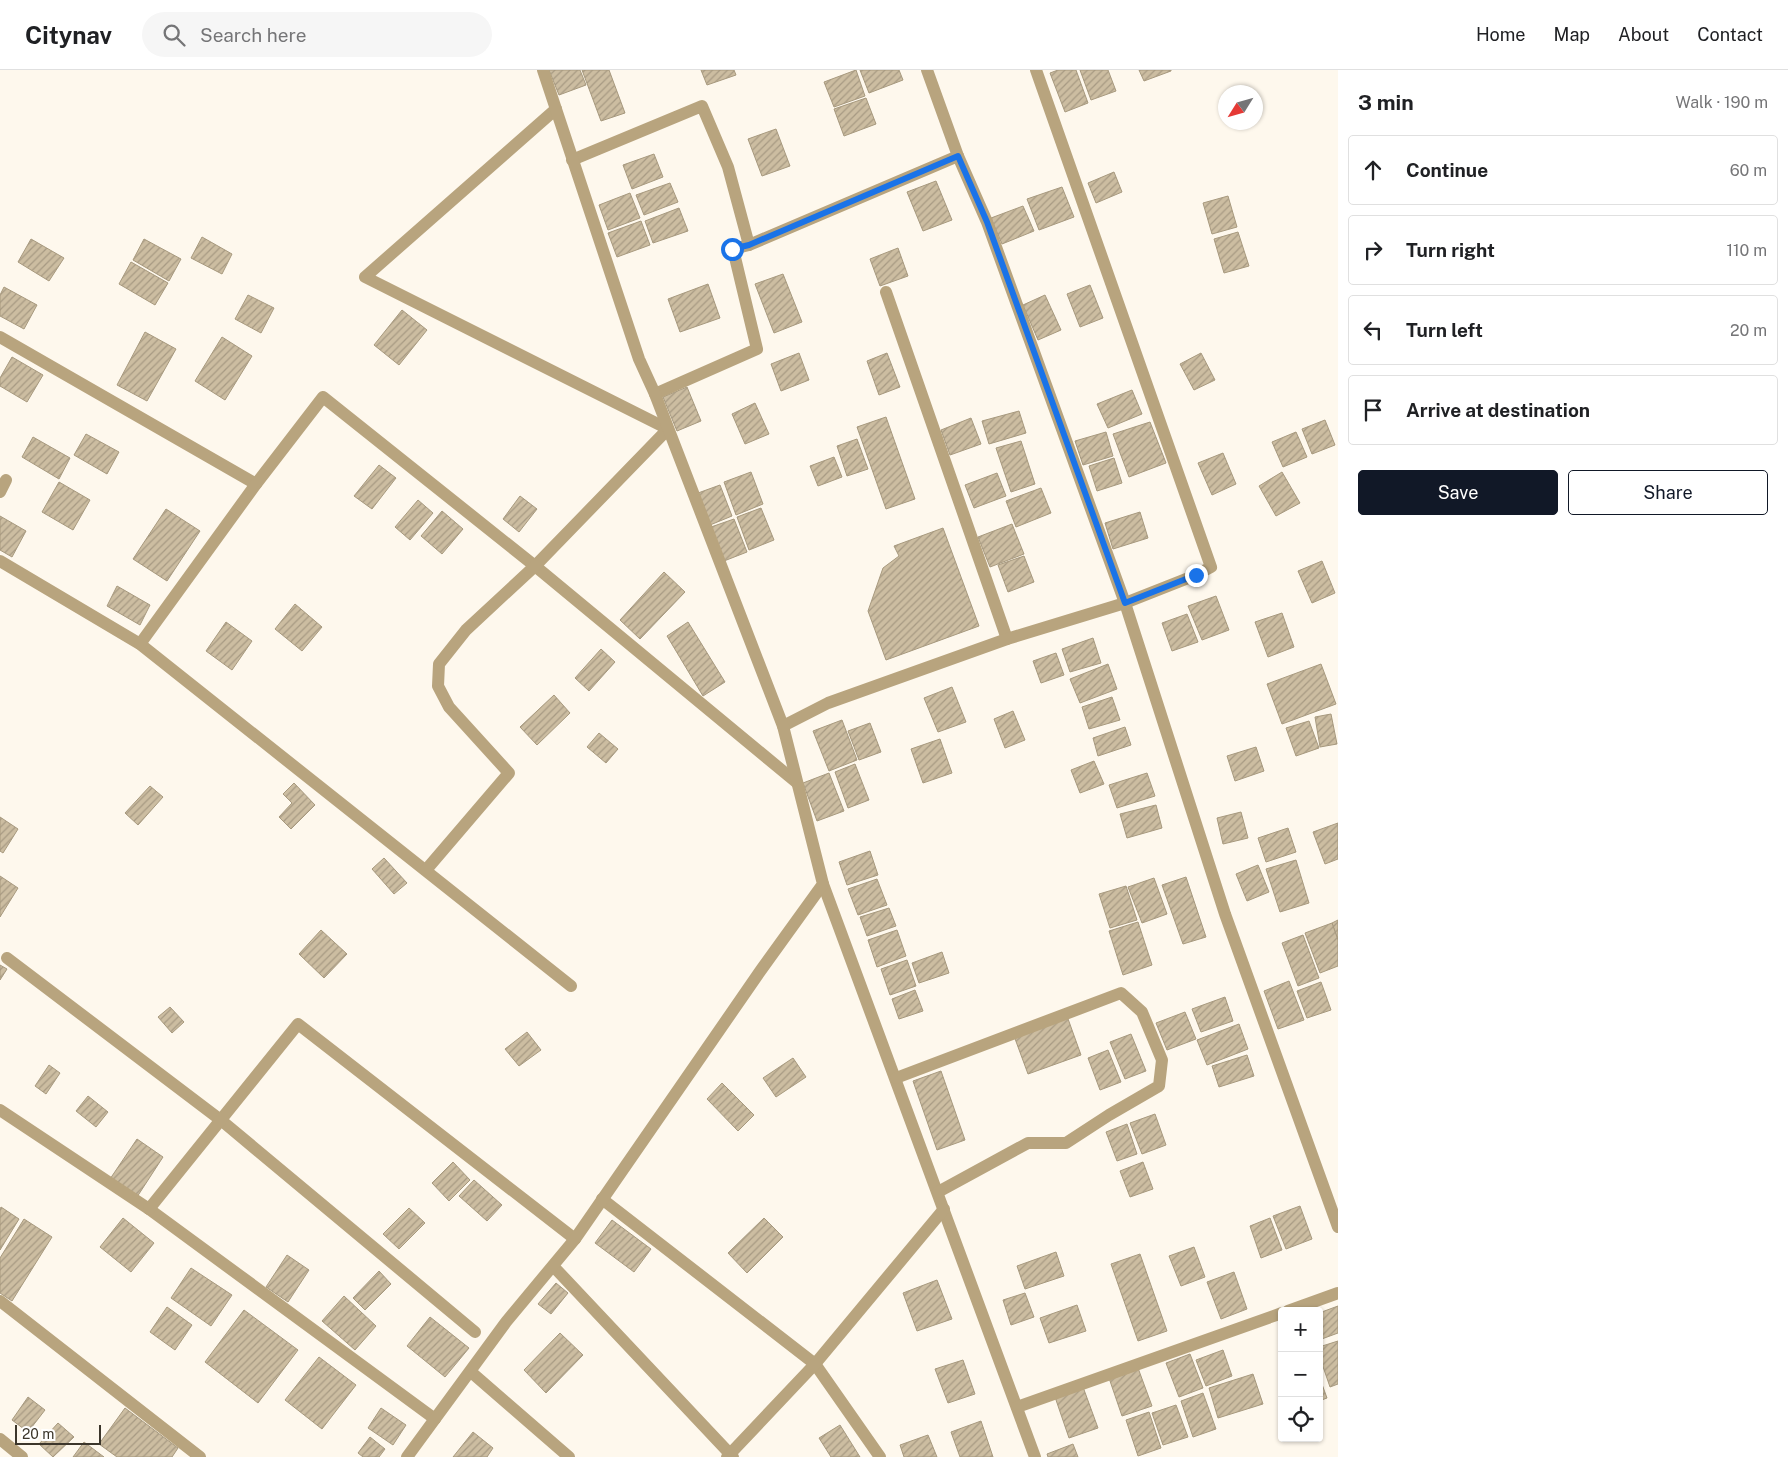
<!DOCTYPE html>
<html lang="en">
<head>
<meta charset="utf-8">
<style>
	body { margin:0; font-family:"Public Sans",sans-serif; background:#f6f6f6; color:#202124 }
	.controls { position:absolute; right:15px; bottom:15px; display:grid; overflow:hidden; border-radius:5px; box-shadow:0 1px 4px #0004 }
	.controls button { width:45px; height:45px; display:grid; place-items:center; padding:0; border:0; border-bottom:1px solid #e0e0e0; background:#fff; color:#202124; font:25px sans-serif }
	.compass { position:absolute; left:1218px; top:15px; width:45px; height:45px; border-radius:50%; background:#fff; box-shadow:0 1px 4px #0004; rotate:233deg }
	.scale { position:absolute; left:15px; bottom:12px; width:86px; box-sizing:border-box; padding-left:5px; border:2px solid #3c362b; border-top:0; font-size:14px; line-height:18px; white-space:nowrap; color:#3c362b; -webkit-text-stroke:4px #fff; paint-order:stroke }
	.stop { position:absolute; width:15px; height:15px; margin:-11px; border:4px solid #1a73e8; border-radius:50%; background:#fff }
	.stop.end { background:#1a73e8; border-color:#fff; box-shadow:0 1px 5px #0008 }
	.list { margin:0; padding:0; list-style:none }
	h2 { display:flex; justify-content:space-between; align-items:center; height:65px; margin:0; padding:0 20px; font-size:21px }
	h2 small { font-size:16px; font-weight:400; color:#757577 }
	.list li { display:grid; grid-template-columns:32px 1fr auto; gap:15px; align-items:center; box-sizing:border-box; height:70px; margin:0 10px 10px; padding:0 10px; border:1px solid #e0e0e0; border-radius:5px }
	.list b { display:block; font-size:19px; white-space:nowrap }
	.list em { font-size:16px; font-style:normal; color:#757577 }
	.actions { display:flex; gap:10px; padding:15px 20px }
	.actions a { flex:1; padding:11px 0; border:1px solid #111827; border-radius:5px; text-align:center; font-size:18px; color:#111827 }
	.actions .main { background:#111827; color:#fff }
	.icon { flex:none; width:28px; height:28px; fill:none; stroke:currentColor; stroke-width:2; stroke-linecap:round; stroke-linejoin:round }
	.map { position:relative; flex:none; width:1338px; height:1387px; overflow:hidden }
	header { display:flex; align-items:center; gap:30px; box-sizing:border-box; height:70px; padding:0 25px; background:#fff; border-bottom:1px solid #e0e0e0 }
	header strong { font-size:24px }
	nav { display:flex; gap:28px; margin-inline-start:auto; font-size:18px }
	.search { width:350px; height:45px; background:#f6f6f6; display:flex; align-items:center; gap:12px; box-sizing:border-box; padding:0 18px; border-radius:28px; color:#757577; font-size:19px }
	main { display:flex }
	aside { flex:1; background:#fff }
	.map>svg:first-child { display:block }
</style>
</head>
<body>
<header>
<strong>Citynav</strong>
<div class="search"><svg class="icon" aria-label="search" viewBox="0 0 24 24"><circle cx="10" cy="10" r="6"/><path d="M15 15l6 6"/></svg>Search here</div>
<nav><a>Home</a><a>Map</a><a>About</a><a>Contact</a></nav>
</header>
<main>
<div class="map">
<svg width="1338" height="1387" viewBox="0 0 1338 1387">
	<defs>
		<pattern id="building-hatch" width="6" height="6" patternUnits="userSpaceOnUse" patternTransform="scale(1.25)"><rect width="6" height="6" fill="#ccbda1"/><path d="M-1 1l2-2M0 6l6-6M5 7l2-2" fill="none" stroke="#a79a83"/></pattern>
	</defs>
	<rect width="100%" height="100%" fill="#fef8ed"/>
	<!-- building -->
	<g fill="url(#building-hatch)" stroke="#a7997e">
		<polygon points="549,0 580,0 586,15 559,25"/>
		<polygon points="582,0 609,0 625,43 601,51"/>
		<polygon points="701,0 734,0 736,5 707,15"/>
		<polygon points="856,0 865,26 834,37 824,12"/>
		<polygon points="860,0 899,0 903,10 869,23"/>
		<polygon points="1058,0 1076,0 1088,33 1065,42 1050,3"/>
		<polygon points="1080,0 1108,0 1116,21 1091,30"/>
		<polygon points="1139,0 1171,0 1171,1 1144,11"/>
		<polygon points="866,28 876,54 844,66 834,39"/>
		<polygon points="776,59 790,96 762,106 748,69"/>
		<polygon points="654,84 663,107 632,119 623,95"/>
		<polygon points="1114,102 1122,122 1096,133 1088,113"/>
		<polygon points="936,111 952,150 923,161 907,122"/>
		<polygon points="670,113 678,132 644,145 636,125"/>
		<polygon points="1062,117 1074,147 1039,160 1027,129"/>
		<polygon points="630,123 640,148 608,160 599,135"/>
		<polygon points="1228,126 1237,157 1212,164 1203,133"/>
		<polygon points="1023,136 1034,161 1002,174 991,148"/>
		<polygon points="679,138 688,161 653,173 645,151"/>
		<polygon points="641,151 650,175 617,187 608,163"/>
		<polygon points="1238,162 1249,196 1224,203 1214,169"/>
		<polygon points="202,167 232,184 222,204 191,188"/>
		<polygon points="31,169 64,188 49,211 18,192"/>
		<polygon points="144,169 181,189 169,211 133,190"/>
		<polygon points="898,178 908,206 880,216 870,189"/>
		<polygon points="131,192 168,213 155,235 119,214"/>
		<polygon points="783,204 802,252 774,263 755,214"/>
		<polygon points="708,214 720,248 680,262 668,229"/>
		<polygon points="1090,215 1103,248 1080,257 1067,224"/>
		<polygon points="4,217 37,235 24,259 0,246 0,225"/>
		<polygon points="248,225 274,238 261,263 235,249"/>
		<polygon points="1045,225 1061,260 1038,270 1023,235"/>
		<polygon points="402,240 427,260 399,295 374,275"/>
		<polygon points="145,262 176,279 147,331 117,315"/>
		<polygon points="222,267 252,286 225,330 195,311"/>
		<polygon points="799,283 809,310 781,321 771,294"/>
		<polygon points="887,283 900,317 879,325 867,291"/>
		<polygon points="1201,283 1215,310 1194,320 1180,294"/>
		<polygon points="12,287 43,305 27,332 0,316 0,308"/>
		<polygon points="687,317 701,351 677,361 663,327"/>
		<polygon points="1132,320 1142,344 1108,358 1097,334"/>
		<polygon points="755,333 769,364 745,374 732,344"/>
		<polygon points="1019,341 1026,363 989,374 982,351"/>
		<polygon points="886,347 915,429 886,439 857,357"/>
		<polygon points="971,348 981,374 950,385 941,360"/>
		<polygon points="1325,350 1335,375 1312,384 1302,359"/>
		<polygon points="1150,352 1166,393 1129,407 1113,364"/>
		<polygon points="1106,362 1113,386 1083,395 1075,371"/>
		<polygon points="1296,362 1307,387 1283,397 1272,372"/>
		<polygon points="86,364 119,382 107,404 74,385"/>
		<polygon points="33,367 70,388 59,409 22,387"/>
		<polygon points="857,369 868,399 847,406 837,376"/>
		<polygon points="1021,371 1035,414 1011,422 996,378"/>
		<polygon points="1223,383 1236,414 1212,425 1198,393"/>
		<polygon points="834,387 842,407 818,416 810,396"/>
		<polygon points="1114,388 1122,413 1097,421 1089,396"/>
		<polygon points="379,395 396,408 372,439 354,426"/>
		<polygon points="751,402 763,434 736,445 724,412"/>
		<polygon points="1282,402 1300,433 1276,446 1259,416"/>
		<polygon points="997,403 1006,426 974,438 965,415"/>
		<polygon points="59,412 90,430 73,460 42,442"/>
		<polygon points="720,415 732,446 710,455 698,423"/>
		<polygon points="1041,418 1051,443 1016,457 1006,431"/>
		<polygon points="520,426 537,439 519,462 503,449"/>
		<polygon points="418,430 433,443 410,470 395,457"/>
		<polygon points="761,438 774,470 749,480 737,447"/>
		<polygon points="166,439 200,461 167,511 133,489"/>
		<polygon points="442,441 463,459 442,484 421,466"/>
		<polygon points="1140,442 1148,468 1113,479 1105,453"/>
		<polygon points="0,446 26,461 12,487 0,480"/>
		<polygon points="734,449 747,482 724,491 711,457"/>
		<polygon points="1012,454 1024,484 990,497 978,467"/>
		<polygon points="943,458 979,556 886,590 868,541 883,498 899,486 894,476"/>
		<polygon points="1024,486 1034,512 1008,522 998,495"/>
		<polygon points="1322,491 1335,523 1312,533 1298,501"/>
		<polygon points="664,502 685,522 640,569 620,550"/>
		<polygon points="117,516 150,535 140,555 107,536"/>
		<polygon points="1216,526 1229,560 1202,570 1188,536"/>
		<polygon points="295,534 322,557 302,581 275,559"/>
		<polygon points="1282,543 1294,577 1268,587 1255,552"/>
		<polygon points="1187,544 1198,572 1172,581 1162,553"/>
		<polygon points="226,552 252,571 232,600 206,581"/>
		<polygon points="688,552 725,612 703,626 667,566"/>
		<polygon points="1093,568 1101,593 1070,602 1062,579"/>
		<polygon points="601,579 615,592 589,621 575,608"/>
		<polygon points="1056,583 1064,605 1041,613 1033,591"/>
		<polygon points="1108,594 1117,619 1080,633 1070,609"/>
		<polygon points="1321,594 1336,634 1282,654 1267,614"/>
		<polygon points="952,617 966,652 938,662 924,628"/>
		<polygon points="554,625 570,643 537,675 520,657"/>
		<polygon points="1112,627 1120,650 1089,659 1082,637"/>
		<polygon points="1013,641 1025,670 1005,678 994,649"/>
		<polygon points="1331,644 1337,674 1320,677 1315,647"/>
		<polygon points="842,650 857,690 829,701 813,661"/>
		<polygon points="1309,651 1319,678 1296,686 1286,658"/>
		<polygon points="870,653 881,682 859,690 848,661"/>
		<polygon points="1125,657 1131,675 1098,686 1093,668"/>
		<polygon points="599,663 618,679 606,693 587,677"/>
		<polygon points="940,669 952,703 923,713 911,679"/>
		<polygon points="1256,677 1264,701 1235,711 1227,686"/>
		<polygon points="1094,691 1104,714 1080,723 1071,700"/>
		<polygon points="855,694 869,730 848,738 835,702"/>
		<polygon points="829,703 844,741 817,751 803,713"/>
		<polygon points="1147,703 1155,726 1117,738 1109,715"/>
		<polygon points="294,713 315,735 291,759 279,747 292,733 283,724"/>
		<polygon points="150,716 163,727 138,755 125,743"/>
		<polygon points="1156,735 1162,758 1127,768 1120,744"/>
		<polygon points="1241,742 1248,768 1223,774 1217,748"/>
		<polygon points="0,747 18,759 3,783 0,781"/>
		<polygon points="1338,753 1338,789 1325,794 1313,762"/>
		<polygon points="1288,758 1296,782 1266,792 1258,768"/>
		<polygon points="870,781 878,805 847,815 839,792"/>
		<polygon points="384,788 407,813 394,824 372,799"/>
		<polygon points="1296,790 1309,833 1280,842 1266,799"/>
		<polygon points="1258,795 1269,822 1247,831 1236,804"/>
		<polygon points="0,806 18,818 0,847"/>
		<polygon points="1186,807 1206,867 1183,874 1162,815"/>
		<polygon points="1154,808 1167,844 1142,853 1128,817"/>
		<polygon points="877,809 887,835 858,845 848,819"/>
		<polygon points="1126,816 1137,850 1110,858 1099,824"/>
		<polygon points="889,838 896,856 867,866 860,847"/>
		<polygon points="1338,850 1338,870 1332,853"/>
		<polygon points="1138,852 1152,895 1123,905 1109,861"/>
		<polygon points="1332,853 1338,870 1338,896 1320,903 1305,863"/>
		<polygon points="321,860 347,884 324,908 299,884"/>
		<polygon points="897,860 906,886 877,897 868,870"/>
		<polygon points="1303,865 1319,908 1298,916 1282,873"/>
		<polygon points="942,882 949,903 919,913 912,893"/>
		<polygon points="907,890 916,916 890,925 881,899"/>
		<polygon points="0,895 7,899 0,910"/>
		<polygon points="1289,911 1304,950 1278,959 1264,921"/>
		<polygon points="1321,912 1331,940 1307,948 1297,921"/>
		<polygon points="915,920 923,941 899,949 892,929"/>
		<polygon points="1225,927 1233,951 1201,962 1192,939"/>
		<polygon points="170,937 184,952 172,963 158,947"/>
		<polygon points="1185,942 1196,969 1167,980 1156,953"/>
		<polygon points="1067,946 1081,985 1028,1004 1014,966"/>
		<polygon points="1239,954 1248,979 1207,995 1197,970"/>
		<polygon points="527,962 541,980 519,996 505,979"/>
		<polygon points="1131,964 1146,1001 1125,1009 1110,972"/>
		<polygon points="1108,980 1121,1012 1100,1020 1088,988"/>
		<polygon points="1247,985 1254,1006 1219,1017 1212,996"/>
		<polygon points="793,988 806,1007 776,1027 763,1008"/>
		<polygon points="49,995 60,1003 46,1024 35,1016"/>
		<polygon points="941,1001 965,1070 937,1080 913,1011"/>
		<polygon points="722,1013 754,1045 738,1061 707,1029"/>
		<polygon points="88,1026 108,1042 96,1057 76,1041"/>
		<polygon points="1155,1044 1166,1075 1142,1084 1130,1053"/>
		<polygon points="1127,1054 1137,1084 1117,1091 1106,1062"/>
		<polygon points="137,1069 163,1087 137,1127 110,1109"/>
		<polygon points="453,1092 470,1110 449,1131 432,1113"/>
		<polygon points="1143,1092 1153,1119 1130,1127 1120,1101"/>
		<polygon points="474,1110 502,1135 487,1151 459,1126"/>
		<polygon points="1300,1136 1312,1169 1286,1179 1273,1146"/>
		<polygon points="1,1137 19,1149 0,1180 0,1139"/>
		<polygon points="409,1138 425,1153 399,1179 383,1164"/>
		<polygon points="123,1148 154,1173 131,1202 100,1177"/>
		<polygon points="764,1148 783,1167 747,1203 728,1183"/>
		<polygon points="1270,1148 1282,1180 1261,1188 1250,1156"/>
		<polygon points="24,1149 52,1167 12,1231 0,1223 0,1188"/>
		<polygon points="612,1150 651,1179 634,1202 595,1173"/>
		<polygon points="1194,1177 1205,1207 1181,1216 1169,1186"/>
		<polygon points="1056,1182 1064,1206 1025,1219 1017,1196"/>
		<polygon points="1140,1184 1167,1261 1138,1271 1111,1194"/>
		<polygon points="287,1185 309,1200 288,1232 266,1217"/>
		<polygon points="191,1198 232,1225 211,1256 171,1228"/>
		<polygon points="379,1201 391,1214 365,1240 353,1228"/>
		<polygon points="1234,1202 1247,1239 1221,1249 1207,1212"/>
		<polygon points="937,1210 952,1249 917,1261 903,1223"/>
		<polygon points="556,1213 568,1223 551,1244 538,1234"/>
		<polygon points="1025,1223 1034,1247 1011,1255 1003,1230"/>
		<polygon points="344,1226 376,1256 355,1280 322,1251"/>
		<polygon points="1077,1235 1086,1261 1049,1273 1040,1248"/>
		<polygon points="1338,1236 1338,1263 1319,1270 1319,1243"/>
		<polygon points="167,1237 192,1255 175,1280 150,1262"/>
		<polygon points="244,1240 298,1280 258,1333 205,1292"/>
		<polygon points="430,1247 469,1278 445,1307 407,1276"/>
		<polygon points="560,1263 583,1285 546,1323 524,1300"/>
		<polygon points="1338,1271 1338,1314 1330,1317 1319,1285 1319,1277"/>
		<polygon points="1223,1280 1232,1306 1206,1316 1196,1290"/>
		<polygon points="1190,1284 1203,1318 1179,1327 1166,1293"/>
		<polygon points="319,1287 356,1315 322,1359 285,1330"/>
		<polygon points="963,1290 975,1324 948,1333 935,1299"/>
		<polygon points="1138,1298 1152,1336 1122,1346 1109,1308"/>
		<polygon points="1253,1304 1263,1334 1218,1348 1209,1318"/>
		<polygon points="1319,1306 1327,1328 1319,1331"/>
		<polygon points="1083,1317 1098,1358 1069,1368 1055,1327"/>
		<polygon points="1203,1323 1216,1359 1193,1367 1181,1331"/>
		<polygon points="28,1327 45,1340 28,1362 12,1350"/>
		<polygon points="1176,1335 1188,1367 1163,1375 1152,1343"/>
		<polygon points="125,1338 178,1378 172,1387 117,1387 99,1374"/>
		<polygon points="381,1338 406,1355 393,1375 368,1358"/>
		<polygon points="1149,1342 1161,1378 1138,1386 1126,1350"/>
		<polygon points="981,1351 993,1387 960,1387 951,1362"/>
		<polygon points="58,1353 74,1367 53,1387 39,1374"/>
		<polygon points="840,1355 860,1387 831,1387 819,1368"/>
		<polygon points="473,1362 493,1378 487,1387 453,1387"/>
		<polygon points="928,1365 937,1387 904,1387 900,1375"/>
		<polygon points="370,1367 385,1379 379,1387 363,1387 358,1383"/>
		<polygon points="84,1372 104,1387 73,1387"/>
		<polygon points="1073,1374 1078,1387 1048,1387 1047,1384"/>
	</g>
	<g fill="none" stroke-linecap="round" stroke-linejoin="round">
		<!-- street -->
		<g stroke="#b8a47e" stroke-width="12">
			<polyline points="927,0 958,86 987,152 1125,533 1225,844 1338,1157"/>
			<polyline points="572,90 702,36 728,97 749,175"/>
			<polyline points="886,222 1007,569"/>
			<polyline points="0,267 256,414"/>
			<polyline points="655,324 757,279 733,179 749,175 958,86"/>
			<polyline points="0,422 6,410"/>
			<polyline points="0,491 140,574 571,916"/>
			<polyline points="140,574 256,414 323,327 535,496 796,712"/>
			<polyline points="783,656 828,633 1007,569 1125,533 1196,505 1211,497 1036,0"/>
			<polyline points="426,800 509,703 449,637 438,616 439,594 466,560 535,496 668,359 365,207 556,39"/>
			<polyline points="823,814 1035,1387"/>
			<polyline points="7,888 222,1051 475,1262"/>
			<polyline points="896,1008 1121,923 1142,942 1162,990 1159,1016 1109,1045 1066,1073 1028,1073 938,1122"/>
			<polyline points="0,1040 149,1139 435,1349"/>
			<polyline points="602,1129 815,1294 880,1387"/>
			<polyline points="149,1139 298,954 575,1169"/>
			<polyline points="553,1196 733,1387"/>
			<polyline points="0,1231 200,1387"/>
			<polyline points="1288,1241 1338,1223"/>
			<polyline points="471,1302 569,1387"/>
			<polyline points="1017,1337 1282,1243"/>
			<polyline points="0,1369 22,1387"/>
			<polyline points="407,1387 506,1252 575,1169 761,900 823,814 783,656 655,324 639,289 543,0"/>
			<polyline points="727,1387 815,1294 944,1139"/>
		</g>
	</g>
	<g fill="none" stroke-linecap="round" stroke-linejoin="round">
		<!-- route -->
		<polyline stroke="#1a73e8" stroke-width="6" points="732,179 749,175 958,86 987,152 1125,533 1196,505"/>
	</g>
</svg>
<div class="controls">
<button>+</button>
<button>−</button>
<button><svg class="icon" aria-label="locate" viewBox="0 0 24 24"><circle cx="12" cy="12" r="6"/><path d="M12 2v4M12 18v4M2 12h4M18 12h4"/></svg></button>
</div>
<svg class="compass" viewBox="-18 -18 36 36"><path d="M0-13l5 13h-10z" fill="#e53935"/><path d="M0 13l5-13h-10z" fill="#757577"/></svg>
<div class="scale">20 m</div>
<div class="stop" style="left:732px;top:179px"></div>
<div class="stop end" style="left:1196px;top:505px"></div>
</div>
<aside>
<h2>3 min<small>Walk · 190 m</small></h2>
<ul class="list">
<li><svg class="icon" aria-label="ahead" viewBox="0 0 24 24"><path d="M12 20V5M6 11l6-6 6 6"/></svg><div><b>Continue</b></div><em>60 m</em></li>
<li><svg class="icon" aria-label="right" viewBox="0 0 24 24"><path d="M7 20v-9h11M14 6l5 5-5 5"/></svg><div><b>Turn right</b></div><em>110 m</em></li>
<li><svg class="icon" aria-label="left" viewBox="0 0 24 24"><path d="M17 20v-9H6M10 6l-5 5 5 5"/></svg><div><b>Turn left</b></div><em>20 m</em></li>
<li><svg class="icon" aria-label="arrive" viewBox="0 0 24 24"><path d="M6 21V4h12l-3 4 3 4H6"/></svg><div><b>Arrive at destination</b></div></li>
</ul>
<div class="actions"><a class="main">Save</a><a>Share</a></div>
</aside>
</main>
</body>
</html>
